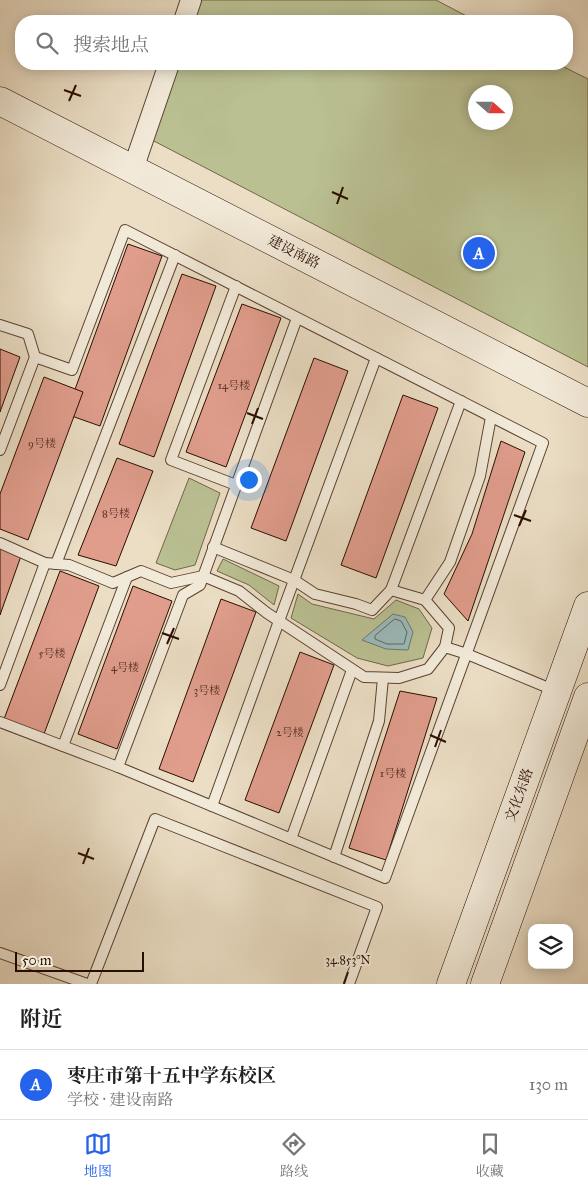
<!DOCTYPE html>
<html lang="zh">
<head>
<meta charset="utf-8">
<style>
	body { margin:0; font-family:"IM FELL Great Primer","Noto Serif SC",serif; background:#f2f2f2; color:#222 }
	.controls { position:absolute; right:15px; bottom:15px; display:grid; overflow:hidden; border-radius:10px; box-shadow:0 2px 12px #0003 }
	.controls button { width:45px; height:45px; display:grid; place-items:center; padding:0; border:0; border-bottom:1px solid #e0e0e0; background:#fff; color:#222; font:25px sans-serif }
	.compass { position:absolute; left:468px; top:85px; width:45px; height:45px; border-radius:50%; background:#fff; box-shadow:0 2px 12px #0003; rotate:111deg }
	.scale { position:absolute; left:15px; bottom:12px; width:129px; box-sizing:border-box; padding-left:5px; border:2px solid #2b0d00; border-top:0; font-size:14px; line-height:18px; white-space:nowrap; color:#2b0d00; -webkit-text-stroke:4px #f2ead9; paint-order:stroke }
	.you { position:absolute; left:248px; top:479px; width:18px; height:18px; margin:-12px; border:4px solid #fff; border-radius:50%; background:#1a73e8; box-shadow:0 0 0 8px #1a73e833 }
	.badge { display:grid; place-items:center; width:32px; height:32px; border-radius:50%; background:#2563eb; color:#fff; font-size:16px; font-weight:700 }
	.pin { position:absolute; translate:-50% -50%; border:2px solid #fff; box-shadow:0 1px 5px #0006 }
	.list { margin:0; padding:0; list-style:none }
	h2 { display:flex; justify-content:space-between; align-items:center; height:65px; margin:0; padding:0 20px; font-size:21px }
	h2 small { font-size:16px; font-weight:400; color:#767676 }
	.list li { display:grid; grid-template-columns:32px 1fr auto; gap:15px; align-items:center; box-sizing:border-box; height:70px; padding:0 20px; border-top:1px solid #e0e0e0 }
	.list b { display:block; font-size:19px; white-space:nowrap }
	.list p { margin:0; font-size:16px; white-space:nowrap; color:#767676 }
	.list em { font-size:16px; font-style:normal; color:#767676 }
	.icon { flex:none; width:28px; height:28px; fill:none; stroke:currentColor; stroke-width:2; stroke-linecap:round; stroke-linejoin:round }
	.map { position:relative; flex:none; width:588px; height:984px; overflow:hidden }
	.search { position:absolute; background:#fff; box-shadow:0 2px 12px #0003; left:15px; right:15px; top:15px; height:55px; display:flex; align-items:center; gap:12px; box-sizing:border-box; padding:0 18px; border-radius:20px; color:#767676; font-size:19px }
	.sheet { height:135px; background:#fff }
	nav { display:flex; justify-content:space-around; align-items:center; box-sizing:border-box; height:70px; border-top:1px solid #e0e0e0; background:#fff; font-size:14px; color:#767676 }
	nav a { display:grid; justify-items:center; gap:2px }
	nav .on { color:#2563eb }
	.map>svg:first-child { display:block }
</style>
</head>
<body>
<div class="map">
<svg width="588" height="984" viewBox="0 0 588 984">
	<rect width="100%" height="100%" fill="#ebdec5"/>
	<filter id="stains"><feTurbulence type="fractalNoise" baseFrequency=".004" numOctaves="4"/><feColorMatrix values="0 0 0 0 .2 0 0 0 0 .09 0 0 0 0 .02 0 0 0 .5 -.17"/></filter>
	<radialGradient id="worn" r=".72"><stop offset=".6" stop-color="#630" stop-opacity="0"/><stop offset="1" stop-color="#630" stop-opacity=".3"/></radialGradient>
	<!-- green -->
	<g fill="#bac092" stroke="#726649" fill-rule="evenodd">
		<polygon points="201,0 436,0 476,21 194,21"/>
		<path d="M179,64H558L588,79V367L152,140ZM476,92H506V122H476Z"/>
		<polygon points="189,478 220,493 195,565 175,570 156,563"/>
		<polygon points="223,559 279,586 274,605 249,585 217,571"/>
		<polygon points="298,594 312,604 374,619 396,600 419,609 432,628 423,658 388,666 357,658 291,618"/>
	</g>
	<!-- water -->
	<polygon fill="#9bbbbc" stroke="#6e7571" points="393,614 405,617 413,632 408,650 386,649 362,640"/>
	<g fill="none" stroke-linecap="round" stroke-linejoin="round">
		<!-- shore -->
		<polygon stroke="#63645e" stroke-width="1" points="395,619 401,621 407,632 404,644 387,644 375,639 375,636"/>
	</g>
	<!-- building -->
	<g fill="#e09d8c" stroke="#2b0d00">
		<polygon points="128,244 162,256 100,426 66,414"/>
		<polygon points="182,274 216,286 154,457 119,444"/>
		<polygon points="242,304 281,318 226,467 186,452"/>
		<polygon points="0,349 20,357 0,412"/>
		<polygon points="314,358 348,371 286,541 251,528"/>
		<polygon points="44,377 83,392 28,540 0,529 0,494"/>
		<polygon points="403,395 438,408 376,578 341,565"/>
		<polygon points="501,441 525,452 468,621 444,594 472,534"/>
		<polygon points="117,458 153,471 116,566 78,555"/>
		<polygon points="0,548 21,556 0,615"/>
		<polygon points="60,571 99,586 44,734 4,719"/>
		<polygon points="133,586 172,601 117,749 78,734"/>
		<polygon points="221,599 256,612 193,782 159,769"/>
		<polygon points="300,652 334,665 279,813 245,800"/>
		<polygon points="400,691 437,698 386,860 349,848"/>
	</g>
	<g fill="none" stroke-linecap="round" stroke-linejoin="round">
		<defs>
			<g id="lane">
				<polyline points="236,286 171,460 236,485"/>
				<polyline points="0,325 28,334 35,357 72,370 125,230 543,443 385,878 118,767 0,722"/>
				<polyline points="0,450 35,357"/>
				<polyline points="0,543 45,563 69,565 113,583 141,571 171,583 203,576 239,591 267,613 364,677 399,678 428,669 445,647 467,654 556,691"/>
				<polyline points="213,547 294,580 315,594 356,604 372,610 391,590 425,600 449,628 445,647"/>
				<polyline points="56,564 175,255"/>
				<polyline points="391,590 461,401"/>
				<polyline points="425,600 450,562 480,476 491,417"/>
				<polyline points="0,685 45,563"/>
				<polyline points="63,746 127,577"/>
				<polyline points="118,767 183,595 200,585 297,318"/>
				<polyline points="212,806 279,621 376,358"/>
				<polyline points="291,839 352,670"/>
				<polyline points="334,857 379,721 383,678"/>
				<polyline points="0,953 87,984"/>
				<polyline points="91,984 155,819 377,907 349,984"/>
			</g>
			<g id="street">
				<polyline points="184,21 191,0"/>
				<polyline points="133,169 169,64"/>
			</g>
			<g id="secondary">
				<polyline points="0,101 588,403"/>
				<polyline points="451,984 588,606"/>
				<polyline points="485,984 588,697"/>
			</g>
		</defs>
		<!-- lane casing -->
		<use href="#lane" stroke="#5b4131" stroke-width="12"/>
		<!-- street casing -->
		<use href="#street" stroke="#5b4131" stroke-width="22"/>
		<!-- secondary casing -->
		<use href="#secondary" stroke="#2b0d00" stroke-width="29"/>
		<!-- lane -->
		<use href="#lane" stroke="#f2ead9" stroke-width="10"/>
		<!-- street -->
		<use href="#street" stroke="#f2ead9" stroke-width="20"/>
		<!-- secondary -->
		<use href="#secondary" stroke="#f2ead9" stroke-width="28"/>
	</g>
	<!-- ticks -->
	<path fill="none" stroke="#2b0d00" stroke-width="2" d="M64,90L81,96M69,101L76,85M332,192L348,199M337,204L343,187M247,413L263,419M252,424L258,408M514,515L531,521M519,526L526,510M162,633L179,639M167,644L174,628M430,735L446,742M435,747L441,730M78,853L94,859M83,864L89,848M344,984L348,972"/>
	<g text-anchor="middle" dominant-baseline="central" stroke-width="4" stroke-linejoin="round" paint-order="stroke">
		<!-- number labels -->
		<g font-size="11" fill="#583123">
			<text x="234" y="385">14号楼</text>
			<text x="42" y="443">9号楼</text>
			<text x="116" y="513">8号楼</text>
			<text x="52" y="653">5号楼</text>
			<text x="125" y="667">4号楼</text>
			<text x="207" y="690">3号楼</text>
			<text x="290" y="732">2号楼</text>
			<text x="393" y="773">1号楼</text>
		</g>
		<!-- street labels -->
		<g font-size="14" fill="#2b0d00" stroke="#f2ead9">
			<text transform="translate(294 252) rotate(27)">建设南路</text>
			<text transform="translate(519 795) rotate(-70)">文化东路</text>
		</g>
	</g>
	<g font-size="12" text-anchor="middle" fill="#2b0d00" stroke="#f2ead9" stroke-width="4" stroke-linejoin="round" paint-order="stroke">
		<text x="348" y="964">34.853°N</text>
	</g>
	<rect width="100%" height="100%" filter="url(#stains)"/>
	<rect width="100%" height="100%" fill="url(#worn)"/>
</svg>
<div class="controls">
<button><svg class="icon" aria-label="layers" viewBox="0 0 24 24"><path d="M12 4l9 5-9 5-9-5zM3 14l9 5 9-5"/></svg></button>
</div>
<svg class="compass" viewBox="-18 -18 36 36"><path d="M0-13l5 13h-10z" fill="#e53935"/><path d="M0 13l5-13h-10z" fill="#767676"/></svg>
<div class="scale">50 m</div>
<div class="you"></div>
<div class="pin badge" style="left:479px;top:253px">A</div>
<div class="search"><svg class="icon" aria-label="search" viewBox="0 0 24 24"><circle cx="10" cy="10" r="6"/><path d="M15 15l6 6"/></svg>搜索地点</div>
</div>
<section class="sheet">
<h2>附近<small></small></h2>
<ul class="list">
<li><span class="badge">A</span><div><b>枣庄市第十五中学东校区</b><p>学校 · 建设南路</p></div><em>130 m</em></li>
</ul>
</section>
<nav>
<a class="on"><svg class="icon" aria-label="map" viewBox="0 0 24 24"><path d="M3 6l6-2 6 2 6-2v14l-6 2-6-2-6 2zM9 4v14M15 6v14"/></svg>地图</a>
<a><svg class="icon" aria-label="directions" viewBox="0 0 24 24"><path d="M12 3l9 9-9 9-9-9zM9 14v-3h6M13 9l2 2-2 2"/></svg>路线</a>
<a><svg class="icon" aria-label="saved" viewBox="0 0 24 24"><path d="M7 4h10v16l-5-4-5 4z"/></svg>收藏</a>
</nav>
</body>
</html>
